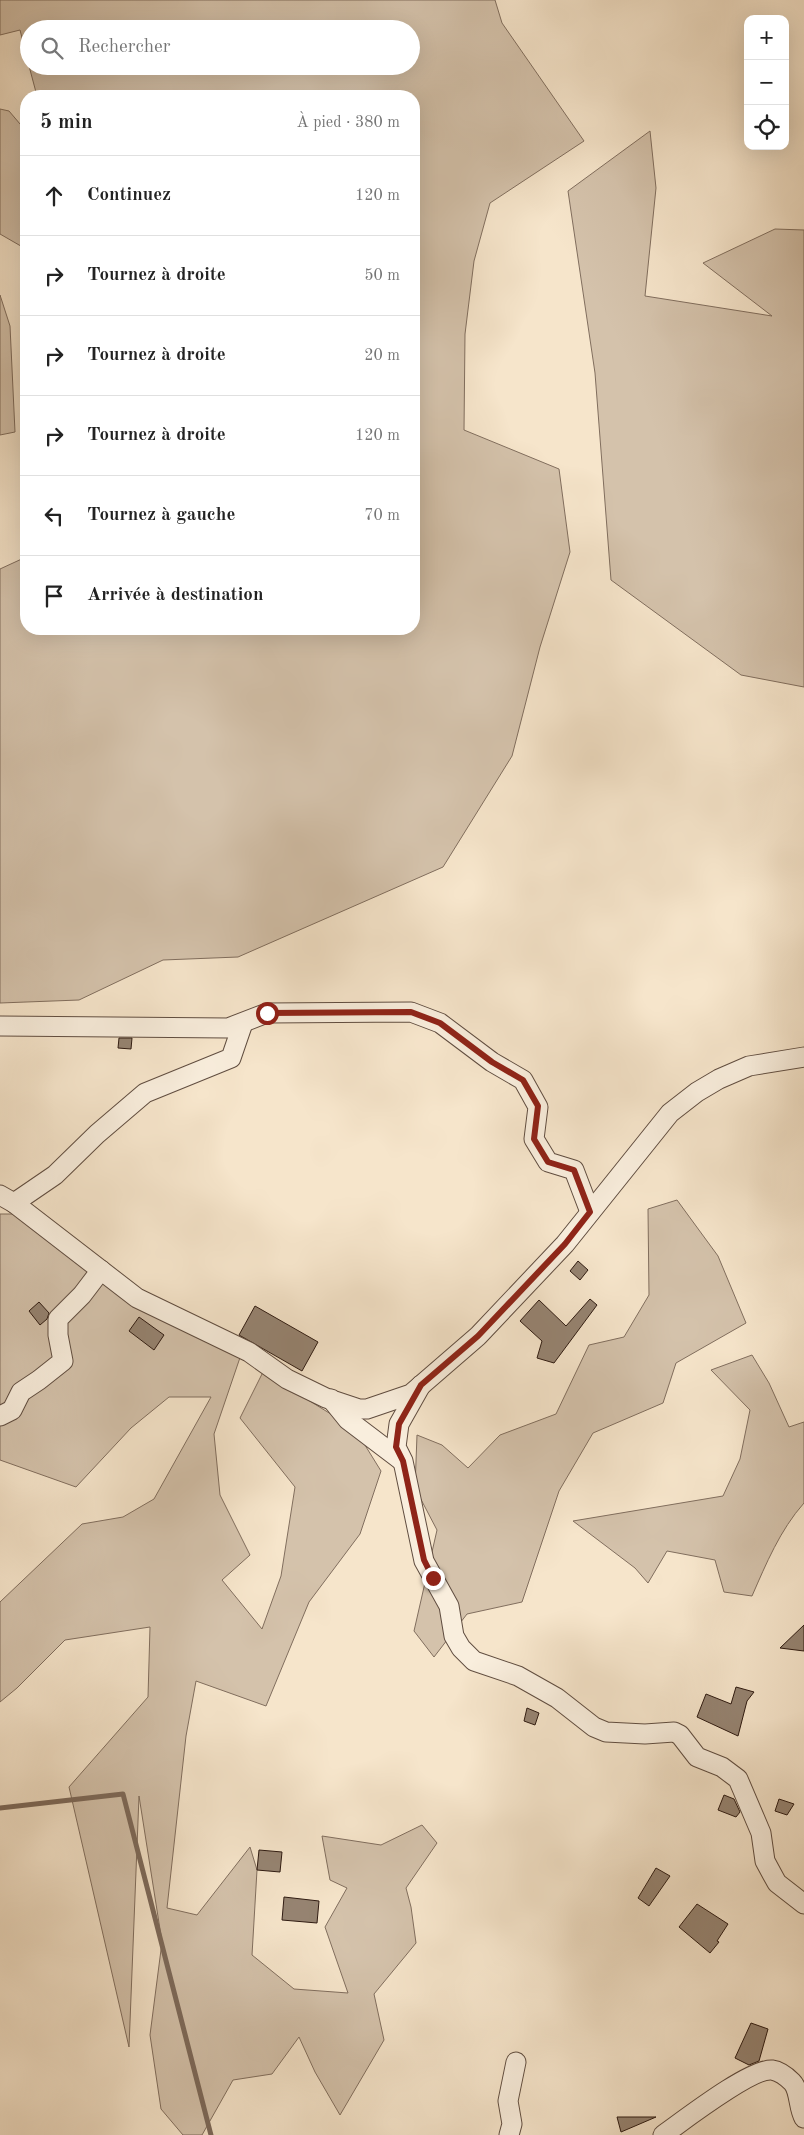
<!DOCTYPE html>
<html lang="fr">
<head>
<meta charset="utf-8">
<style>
	body { margin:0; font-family:"Old Standard TT",serif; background:#f6f6f6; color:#222 }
	.controls { position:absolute; right:15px; top:15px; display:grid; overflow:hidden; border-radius:10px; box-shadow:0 5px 20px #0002 }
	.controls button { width:45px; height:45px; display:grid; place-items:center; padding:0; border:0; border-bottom:1px solid #e0e0e0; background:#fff; color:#222; font:25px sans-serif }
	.stop { position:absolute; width:15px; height:15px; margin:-11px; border:4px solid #8f2418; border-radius:50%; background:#fff }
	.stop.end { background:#8f2418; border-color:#fff; box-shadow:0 1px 5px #0008 }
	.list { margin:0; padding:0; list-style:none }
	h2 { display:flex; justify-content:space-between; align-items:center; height:65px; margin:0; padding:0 20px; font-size:21px }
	h2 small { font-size:16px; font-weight:400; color:#767676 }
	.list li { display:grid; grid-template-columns:32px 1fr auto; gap:15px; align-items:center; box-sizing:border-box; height:80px; padding:0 20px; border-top:1px solid #e0e0e0 }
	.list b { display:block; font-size:19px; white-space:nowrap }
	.list em { font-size:16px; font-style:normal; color:#767676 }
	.icon { flex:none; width:28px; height:28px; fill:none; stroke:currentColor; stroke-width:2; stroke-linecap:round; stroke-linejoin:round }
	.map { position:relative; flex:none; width:804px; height:2135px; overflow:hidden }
	.search { position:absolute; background:#fff; box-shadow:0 5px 20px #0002; left:20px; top:20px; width:400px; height:55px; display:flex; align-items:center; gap:12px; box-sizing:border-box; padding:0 18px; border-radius:28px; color:#767676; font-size:19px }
	.panel { position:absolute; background:#fff; box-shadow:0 5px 20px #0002; left:20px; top:90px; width:400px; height:545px; border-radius:20px }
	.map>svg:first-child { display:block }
</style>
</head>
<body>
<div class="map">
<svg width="804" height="2135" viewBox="0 0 804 2135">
	<rect width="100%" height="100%" fill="#f6e5cb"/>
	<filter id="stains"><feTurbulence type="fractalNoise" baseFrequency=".004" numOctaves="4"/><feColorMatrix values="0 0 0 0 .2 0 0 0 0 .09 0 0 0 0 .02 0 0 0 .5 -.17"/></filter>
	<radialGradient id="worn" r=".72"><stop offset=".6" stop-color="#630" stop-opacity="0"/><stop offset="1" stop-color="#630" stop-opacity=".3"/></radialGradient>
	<!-- green -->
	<g fill="#d4c2ab" stroke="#816e5e">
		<polygon points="0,0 495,0 502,23 584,141 490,203 474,261 465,334 464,430 559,469 570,552 540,647 512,756 443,867 238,957 163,960 79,1000 0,1003 0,569 26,557 26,629 414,629 414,96 37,96 29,66 411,66 411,29 29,29 29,65 20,30 0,35"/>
		<polygon points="0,109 9,111 26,131 26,249 0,234"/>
		<polygon points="650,131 656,188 645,296 772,316 703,263 775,229 804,230 804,687 741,675 611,580 595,373 568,191"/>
		<polygon points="0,295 10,326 15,432 0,435"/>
		<polygon points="677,1200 718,1256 746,1323 676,1363 663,1403 593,1433 559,1491 522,1602 467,1614 434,1657 414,1631 437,1530 415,1488 417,1435 442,1445 468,1468 500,1435 556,1414 589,1345 624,1337 649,1295 648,1209"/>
		<polygon points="0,1214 15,1214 130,1297 190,1334 247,1337 214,1434 220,1495 250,1555 222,1580 262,1629 281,1576 295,1487 240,1418 263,1372 355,1429 381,1471 360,1534 309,1602 266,1706 196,1681 186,1736 167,1908 197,1915 250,1847 257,1870 252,1955 294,1989 348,1993 325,1927 347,1888 330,1880 322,1836 381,1845 422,1825 437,1843 406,1888 411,1907 416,1943 374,1994 384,2040 340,2115 315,2072 299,2037 272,2074 233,2080 202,2135 183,2135 161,2109 150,2035 162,1942 139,1796 129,2047 69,1787 148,1697 150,1627 65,1640 17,1688 0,1702 0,1602 82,1524 123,1517 154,1499 211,1397 169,1397 131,1428 76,1487 0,1460"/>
		<path d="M752,1355L769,1383L789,1427L804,1422V1503C780,1530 766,1564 752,1596L724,1592L715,1560L667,1551L648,1583L635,1568L573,1521L723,1496L740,1459L750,1410L711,1370Z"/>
	</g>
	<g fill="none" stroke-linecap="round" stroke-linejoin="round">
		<!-- stream -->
		<polyline stroke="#7d6a5b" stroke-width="5" points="0,1808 123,1794 211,2135"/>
	</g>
	<!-- building -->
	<g fill="#968472" stroke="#2e1a11">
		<polygon points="119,1038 132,1038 131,1049 118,1048"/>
		<polygon points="578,1261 588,1270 580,1280 570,1271"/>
		<polygon points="590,1299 597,1305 554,1363 537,1358 542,1341 520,1321 539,1300 566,1326"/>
		<polygon points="39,1302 49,1313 47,1319 40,1325 29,1311"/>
		<polygon points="255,1306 318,1342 302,1371 239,1335"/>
		<polygon points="139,1317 164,1335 154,1350 129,1331"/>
		<polygon points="804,1625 804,1651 780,1648"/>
		<polygon points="736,1687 754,1692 747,1701 738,1736 697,1717 706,1694 731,1704"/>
		<polygon points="527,1708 539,1713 535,1725 524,1721"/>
		<polygon points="724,1795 734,1799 740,1812 736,1817 718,1810"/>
		<polygon points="779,1799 794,1804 787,1815 775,1811"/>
		<polygon points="259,1850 282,1852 280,1872 257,1870"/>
		<polygon points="656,1868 670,1876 649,1906 638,1898"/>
		<polygon points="284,1897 319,1901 317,1923 282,1920"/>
		<polygon points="697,1904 728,1924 717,1941 719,1942 710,1953 679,1927"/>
		<polygon points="751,2023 768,2029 759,2061 749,2065 735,2058"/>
		<polygon points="617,2117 656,2117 621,2132"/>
	</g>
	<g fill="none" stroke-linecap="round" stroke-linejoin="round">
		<defs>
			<g id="minor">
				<polyline points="0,1026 228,1028 267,1013 411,1012 440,1023 492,1062 523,1080 538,1107 534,1139 548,1162 574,1170 590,1212"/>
				<polyline points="0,1195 14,1203 137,1298 249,1352 287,1379 326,1398 359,1409 367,1409 411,1394 478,1336 565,1244 670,1113 697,1092 719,1079 749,1066 804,1057"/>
				<polyline points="14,1203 55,1175 97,1134 145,1093 231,1058 243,1023"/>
				<polyline points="421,1385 399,1424 396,1447 403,1461 424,1561 449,1606 454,1636 461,1648 474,1661 518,1676 557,1698 594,1727 606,1732 645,1734 674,1732 680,1735 697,1757 722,1767 738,1779 761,1833 765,1861 772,1874 777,1883 804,1904"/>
				<polyline points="331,1399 348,1420 402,1461"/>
				<polyline points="0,1416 12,1410 21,1392 39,1380 63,1361 58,1335 58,1319 82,1295 101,1270"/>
				<polyline points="509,2135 512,2124 508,2101 516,2062"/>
				<path d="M663,2135C683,2121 751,2068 772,2070C779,2071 787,2077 792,2082C800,2090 798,2108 804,2118"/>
			</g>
		</defs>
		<!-- minor casing -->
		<use href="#minor" stroke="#604d40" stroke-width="21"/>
		<!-- minor -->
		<use href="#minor" stroke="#f9eedd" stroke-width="19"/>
	</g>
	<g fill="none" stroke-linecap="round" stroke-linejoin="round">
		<!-- route -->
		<polyline stroke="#8f2418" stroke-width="6" points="267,1013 411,1012 440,1023 492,1062 523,1080 538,1106 534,1139 548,1162 574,1170 590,1212 565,1244 478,1336 421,1385 399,1424 396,1447 403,1461 424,1560 433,1578"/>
	</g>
	<rect width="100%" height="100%" filter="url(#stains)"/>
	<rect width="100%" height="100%" fill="url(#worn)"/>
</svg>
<div class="controls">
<button>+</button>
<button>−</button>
<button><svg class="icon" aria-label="locate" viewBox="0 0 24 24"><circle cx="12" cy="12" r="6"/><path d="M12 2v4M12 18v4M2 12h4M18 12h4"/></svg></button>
</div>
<div class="stop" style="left:267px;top:1013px"></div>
<div class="stop end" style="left:433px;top:1578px"></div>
<div class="search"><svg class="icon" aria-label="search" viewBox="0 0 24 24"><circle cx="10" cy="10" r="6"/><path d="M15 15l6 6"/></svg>Rechercher</div>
<section class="panel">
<h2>5 min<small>À pied · 380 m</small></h2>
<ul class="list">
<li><svg class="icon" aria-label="ahead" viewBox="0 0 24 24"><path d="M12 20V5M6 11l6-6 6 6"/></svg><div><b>Continuez</b></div><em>120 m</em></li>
<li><svg class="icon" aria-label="right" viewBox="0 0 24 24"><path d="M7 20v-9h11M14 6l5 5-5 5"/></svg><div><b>Tournez à droite</b></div><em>50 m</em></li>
<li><svg class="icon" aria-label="right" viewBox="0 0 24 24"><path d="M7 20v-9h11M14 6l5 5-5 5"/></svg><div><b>Tournez à droite</b></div><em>20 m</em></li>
<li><svg class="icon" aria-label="right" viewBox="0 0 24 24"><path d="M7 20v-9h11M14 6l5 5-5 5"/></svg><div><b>Tournez à droite</b></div><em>120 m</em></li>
<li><svg class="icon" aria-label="left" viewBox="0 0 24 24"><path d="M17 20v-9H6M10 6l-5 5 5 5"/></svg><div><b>Tournez à gauche</b></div><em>70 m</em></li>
<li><svg class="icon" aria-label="arrive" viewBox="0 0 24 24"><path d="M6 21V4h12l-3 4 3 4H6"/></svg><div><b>Arrivée à destination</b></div></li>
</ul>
</section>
</div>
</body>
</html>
